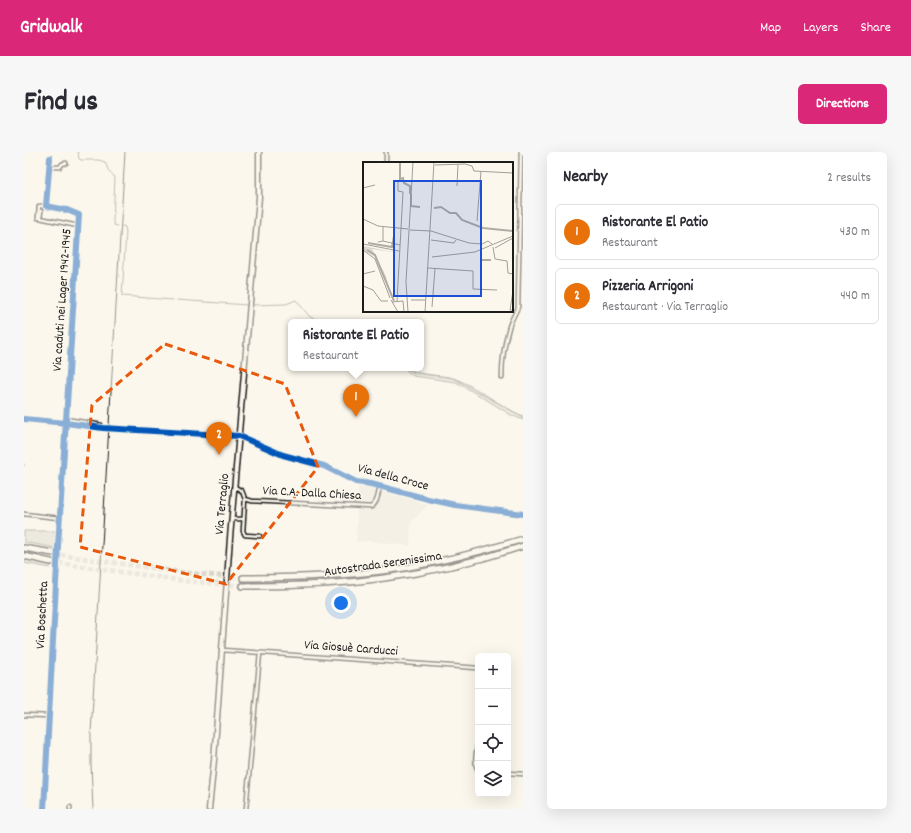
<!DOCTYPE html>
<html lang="en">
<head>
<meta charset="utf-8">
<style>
	body { margin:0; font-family:Dekko,sans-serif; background:#f7f7f7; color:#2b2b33 }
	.controls { position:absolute; right:12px; bottom:12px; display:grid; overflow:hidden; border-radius:6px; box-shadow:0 4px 16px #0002 }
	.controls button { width:36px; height:36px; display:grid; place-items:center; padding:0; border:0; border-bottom:1px solid #e1e1e2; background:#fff; color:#2b2b33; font:20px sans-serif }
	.you { position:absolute; left:317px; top:451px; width:14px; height:14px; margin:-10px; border:3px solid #fff; border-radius:50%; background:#1a73e8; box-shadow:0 0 0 6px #1a73e833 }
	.badge { display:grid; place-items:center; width:26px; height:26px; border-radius:50%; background:#db2777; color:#fff; font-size:13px; font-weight:700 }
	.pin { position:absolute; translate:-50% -33px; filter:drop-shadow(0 1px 2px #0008) }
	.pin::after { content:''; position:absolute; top:21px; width:14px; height:12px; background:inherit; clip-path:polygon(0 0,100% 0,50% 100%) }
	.popup { position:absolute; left:264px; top:167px; width:136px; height:52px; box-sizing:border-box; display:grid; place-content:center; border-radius:6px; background:#fff; filter:drop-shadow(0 1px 3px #0005); font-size:13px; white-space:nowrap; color:#7c7c81 }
	.popup b { font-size:15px; color:#2b2b33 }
	.popup::after { content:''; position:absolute; left:50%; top:100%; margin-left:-8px; border:8px solid transparent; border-top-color:#fff }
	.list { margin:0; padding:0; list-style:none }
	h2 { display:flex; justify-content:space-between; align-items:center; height:52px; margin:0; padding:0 16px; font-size:17px }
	h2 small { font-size:13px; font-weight:400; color:#7c7c81 }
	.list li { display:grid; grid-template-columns:26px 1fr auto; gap:12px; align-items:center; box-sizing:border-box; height:56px; margin:0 8px 8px; padding:0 8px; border:1px solid #e1e1e2; border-radius:6px }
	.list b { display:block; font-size:15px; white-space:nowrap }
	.list p { margin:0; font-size:13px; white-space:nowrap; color:#7c7c81 }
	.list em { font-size:13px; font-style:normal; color:#7c7c81 }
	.icon { flex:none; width:22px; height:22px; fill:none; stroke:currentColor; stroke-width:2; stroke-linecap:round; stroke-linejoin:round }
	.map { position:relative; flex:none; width:499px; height:657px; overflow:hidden; border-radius:6px }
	header { display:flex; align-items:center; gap:24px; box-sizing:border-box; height:56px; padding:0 20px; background:#db2777; color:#fff }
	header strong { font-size:19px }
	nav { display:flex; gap:22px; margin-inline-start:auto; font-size:14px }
	.intro { display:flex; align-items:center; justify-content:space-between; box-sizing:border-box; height:96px; padding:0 24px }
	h1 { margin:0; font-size:28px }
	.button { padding:10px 18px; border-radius:6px; background:#db2777; color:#fff; font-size:14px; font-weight:700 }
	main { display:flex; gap:24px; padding:0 24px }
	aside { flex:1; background:#fff; border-radius:6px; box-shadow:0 4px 16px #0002 }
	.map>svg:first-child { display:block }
</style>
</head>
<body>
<header>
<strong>Gridwalk</strong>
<nav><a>Map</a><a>Layers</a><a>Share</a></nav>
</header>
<div class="intro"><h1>Find us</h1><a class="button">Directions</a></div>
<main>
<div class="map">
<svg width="499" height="657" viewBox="0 0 499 657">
	<rect width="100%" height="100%" fill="#fbf7ec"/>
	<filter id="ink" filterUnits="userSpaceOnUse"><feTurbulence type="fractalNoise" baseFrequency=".025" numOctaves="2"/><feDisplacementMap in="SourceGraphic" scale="8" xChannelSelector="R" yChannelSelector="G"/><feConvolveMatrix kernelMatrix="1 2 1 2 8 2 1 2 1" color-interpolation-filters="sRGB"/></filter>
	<g filter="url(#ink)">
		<!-- built -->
		<polygon fill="#eae6dc" points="334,333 404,352 387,371 386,394 344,389 332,390"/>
		<!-- green -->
		<g fill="#dad7ce" stroke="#7b7a75">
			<polygon points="380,216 384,216 389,220 429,226 499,265 499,268 487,263 463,248 432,230 389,224"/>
			<polygon points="0,379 32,379 31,396 0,390"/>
			<polygon points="0,407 27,412 26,416 0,411"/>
		</g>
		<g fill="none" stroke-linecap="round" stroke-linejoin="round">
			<!-- stream -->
			<g stroke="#74726e" stroke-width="1">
				<polyline points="54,0 55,7 57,8 75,8 81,10 85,20 91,25 89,70 90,73 93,74"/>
				<polyline points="98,74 101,75 102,80 98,144 149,148"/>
				<polyline points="153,148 223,153"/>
				<polyline points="229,153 262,152 272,148 286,165 300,170"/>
				<path d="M384,216C396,227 417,221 432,227C455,236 475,254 499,264"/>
				<polyline points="0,314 0,312"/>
				<polyline points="338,327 408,346 487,358 496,358"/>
			</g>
			<!-- tertiary-tunnel -->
			<polyline stroke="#dad6cd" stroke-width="3.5" stroke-dasharray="3.5 2" stroke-linecap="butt" points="79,276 92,277"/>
			<!-- motorway-tunnel -->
			<g stroke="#dad6cd" stroke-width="5" stroke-dasharray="5 2.5" stroke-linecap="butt">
				<polyline points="29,402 162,421 219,426"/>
				<polyline points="27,410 161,429 219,434"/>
			</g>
			<defs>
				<g id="minor">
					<polyline points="26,6 22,54 43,58 55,63 34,394"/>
					<polyline points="362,11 362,0"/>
					<polyline points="25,15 36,15 38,12 42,11"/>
					<polyline points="17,59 16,66 54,74"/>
					<polyline points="14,66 15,54 22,54"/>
					<path d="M478,226C478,209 480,192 485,175C487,168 491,162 494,155L497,0"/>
					<polyline points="42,267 77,273"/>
					<polyline points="215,284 259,303 300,314 332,330 347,332 404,347 431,353 499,362"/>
					<path d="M211,335L218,339L221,347L228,349L347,355C354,351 354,342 356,334"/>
					<polyline points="221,347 219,379 221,383 236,384"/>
					<polyline points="0,362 35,366"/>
					<polyline points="208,367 219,367"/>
					<polyline points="198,498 454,516"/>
					<polyline points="0,563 24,564"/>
					<path d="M454,589C453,597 449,611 454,618"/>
					<polyline points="484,621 499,622"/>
					<polyline points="46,655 46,657"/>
					<polyline points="20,657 33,415"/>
					<polyline points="222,657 236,501"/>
				</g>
				<g id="tertiary">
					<polyline points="0,267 42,271 79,276"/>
					<polyline points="92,277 215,284"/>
				</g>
				<polyline id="primary" points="185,657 190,608 206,386 235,45 235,0"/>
				<g id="motorway">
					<polyline points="0,396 29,401"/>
					<polyline points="0,404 27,410"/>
					<path d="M219,426C273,426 327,424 380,416C421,409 460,399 499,387"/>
					<path d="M219,434C316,435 406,425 499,394"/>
				</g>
			</defs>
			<!-- minor casing -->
			<use href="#minor" stroke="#1c1c1c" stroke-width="5.5"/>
			<!-- tertiary casing -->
			<use href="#tertiary" stroke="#1c1c1c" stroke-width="6"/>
			<!-- primary casing -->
			<use href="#primary" stroke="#1c1c1c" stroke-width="7"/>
			<!-- motorway casing -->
			<use href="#motorway" stroke="#1c1c1c" stroke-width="8"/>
			<!-- minor -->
			<use href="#minor" stroke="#fbf7ec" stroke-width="2.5"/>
			<!-- tertiary -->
			<use href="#tertiary" stroke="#fbf7ec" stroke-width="3.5"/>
			<!-- primary -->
			<use href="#primary" stroke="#fbf7ec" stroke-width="4"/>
			<!-- motorway -->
			<use href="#motorway" stroke="#fbf7ec" stroke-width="5"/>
			<!-- rail -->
			<polyline stroke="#1c1c1c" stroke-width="1" points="69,657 67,612 67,581 101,0"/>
			<defs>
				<polyline id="minor-bridge" points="33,415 34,394"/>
			</defs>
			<!-- minor-bridge casing -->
			<use href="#minor-bridge" stroke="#1c1c1c" stroke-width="5.5" stroke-linecap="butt"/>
			<!-- minor-bridge -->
			<use href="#minor-bridge" stroke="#fbf7ec" stroke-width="2.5"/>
			<defs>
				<g id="cycleway">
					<polyline points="0,267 42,271 79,276 215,284 259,303 300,314 332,330 347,332 404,347 431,353 499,362"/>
					<polyline points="20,657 34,394 55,63 43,58 22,54 26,6"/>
				</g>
			</defs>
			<!-- cycleway casing -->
			<use href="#cycleway" stroke="#fbf7ec" stroke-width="8"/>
			<!-- cycleway -->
			<use href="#cycleway" stroke="#0057b8" stroke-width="6"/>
		</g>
	</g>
	<!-- marked area -->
	<path d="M0 0H499V657H0ZM141,192L261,232L294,315L202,432L56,395L68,253Z" fill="#fbf7ec" fill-opacity=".55" fill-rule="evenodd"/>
	<path fill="none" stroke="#e8590c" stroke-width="3" stroke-dasharray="8 5" stroke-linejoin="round" d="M141,192L261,232L294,315L202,432L56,395L68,253Z"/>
	<g text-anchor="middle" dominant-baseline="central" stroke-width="3" stroke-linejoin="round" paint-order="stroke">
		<!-- street labels -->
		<g font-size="13" fill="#1c1c1c" stroke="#fbf7ec">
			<text transform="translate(39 148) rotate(-86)">Via caduti nei Lager 1942-1945</text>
			<text transform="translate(369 326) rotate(15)">Via della Croce</text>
			<text transform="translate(288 342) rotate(3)">Via C.A. Dalla Chiesa</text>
			<text transform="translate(199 352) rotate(-85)">Via Terraglio</text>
			<text transform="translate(359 413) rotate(-8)">Autostrada Serenissima</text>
			<text transform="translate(19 463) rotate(-87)">Via Boschetta</text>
			<text transform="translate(327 497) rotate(4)">Via Giosuè Carducci</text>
		</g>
	</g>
	<!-- overview -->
	<g transform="translate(339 10)">
		<rect width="150" height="150" fill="#fbf7ec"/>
		<path d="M0,84L36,91L9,87L23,114L26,127L12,95L0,88Z" fill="#dad7ce"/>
		<path fill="none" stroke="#afaca5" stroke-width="2" d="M37,0V17L40,16L41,21L47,24V32M48,32V44L57,45M71,46L78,45L87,51H93L99,58L120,66L150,69M5,81L29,85L31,74M4,88L12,93L31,139M118,90V98H128"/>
		<path fill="none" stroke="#a29f99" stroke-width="1" d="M72,3L102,2L109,4L111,9L150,11M94,24L95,2M0,26L12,23M0,57L15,64L45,67M114,59L118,9M47,68L68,69L106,81L119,82L125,79L129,82M68,78L91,81L93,78M20,79L37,83M15,80L20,79V65M0,82L36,89M130,85L132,97L144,99L145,111L150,112M132,86L150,76M0,88L12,97L27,136M69,95L112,90L150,74M65,106L110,109V127L134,128M0,112L12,109M0,124L10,128L18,139H25M150,129L147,148H150M28,138L35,150M48,138H63M34,139L40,30L35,29V20M29,140L40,139L41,150M69,145L72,107M45,150L43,120L50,0M62,150L71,0"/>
		<path fill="#1d4ed8" fill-opacity="0.15" stroke="#1d4ed8" stroke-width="2" d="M31,19H118V134H31Z"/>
		<rect width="150" height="150" fill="none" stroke="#1c1c1c" stroke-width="2"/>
	</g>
</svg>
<div class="controls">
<button>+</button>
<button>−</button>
<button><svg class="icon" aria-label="locate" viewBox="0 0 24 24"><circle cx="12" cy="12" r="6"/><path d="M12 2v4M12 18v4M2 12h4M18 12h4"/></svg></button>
<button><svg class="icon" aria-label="layers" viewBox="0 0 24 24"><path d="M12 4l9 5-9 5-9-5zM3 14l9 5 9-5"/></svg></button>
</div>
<div class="you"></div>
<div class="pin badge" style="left:332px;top:265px;background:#e8710a">1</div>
<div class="popup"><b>Ristorante El Patio</b>Restaurant</div>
<div class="pin badge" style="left:195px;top:303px;background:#e8710a">2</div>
</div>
<aside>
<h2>Nearby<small>2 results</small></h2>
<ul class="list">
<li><span class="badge" style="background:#e8710a">1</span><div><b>Ristorante El Patio</b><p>Restaurant</p></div><em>430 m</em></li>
<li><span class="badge" style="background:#e8710a">2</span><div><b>Pizzeria Arrigoni</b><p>Restaurant · Via Terraglio</p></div><em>440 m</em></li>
</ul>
</aside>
</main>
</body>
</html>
